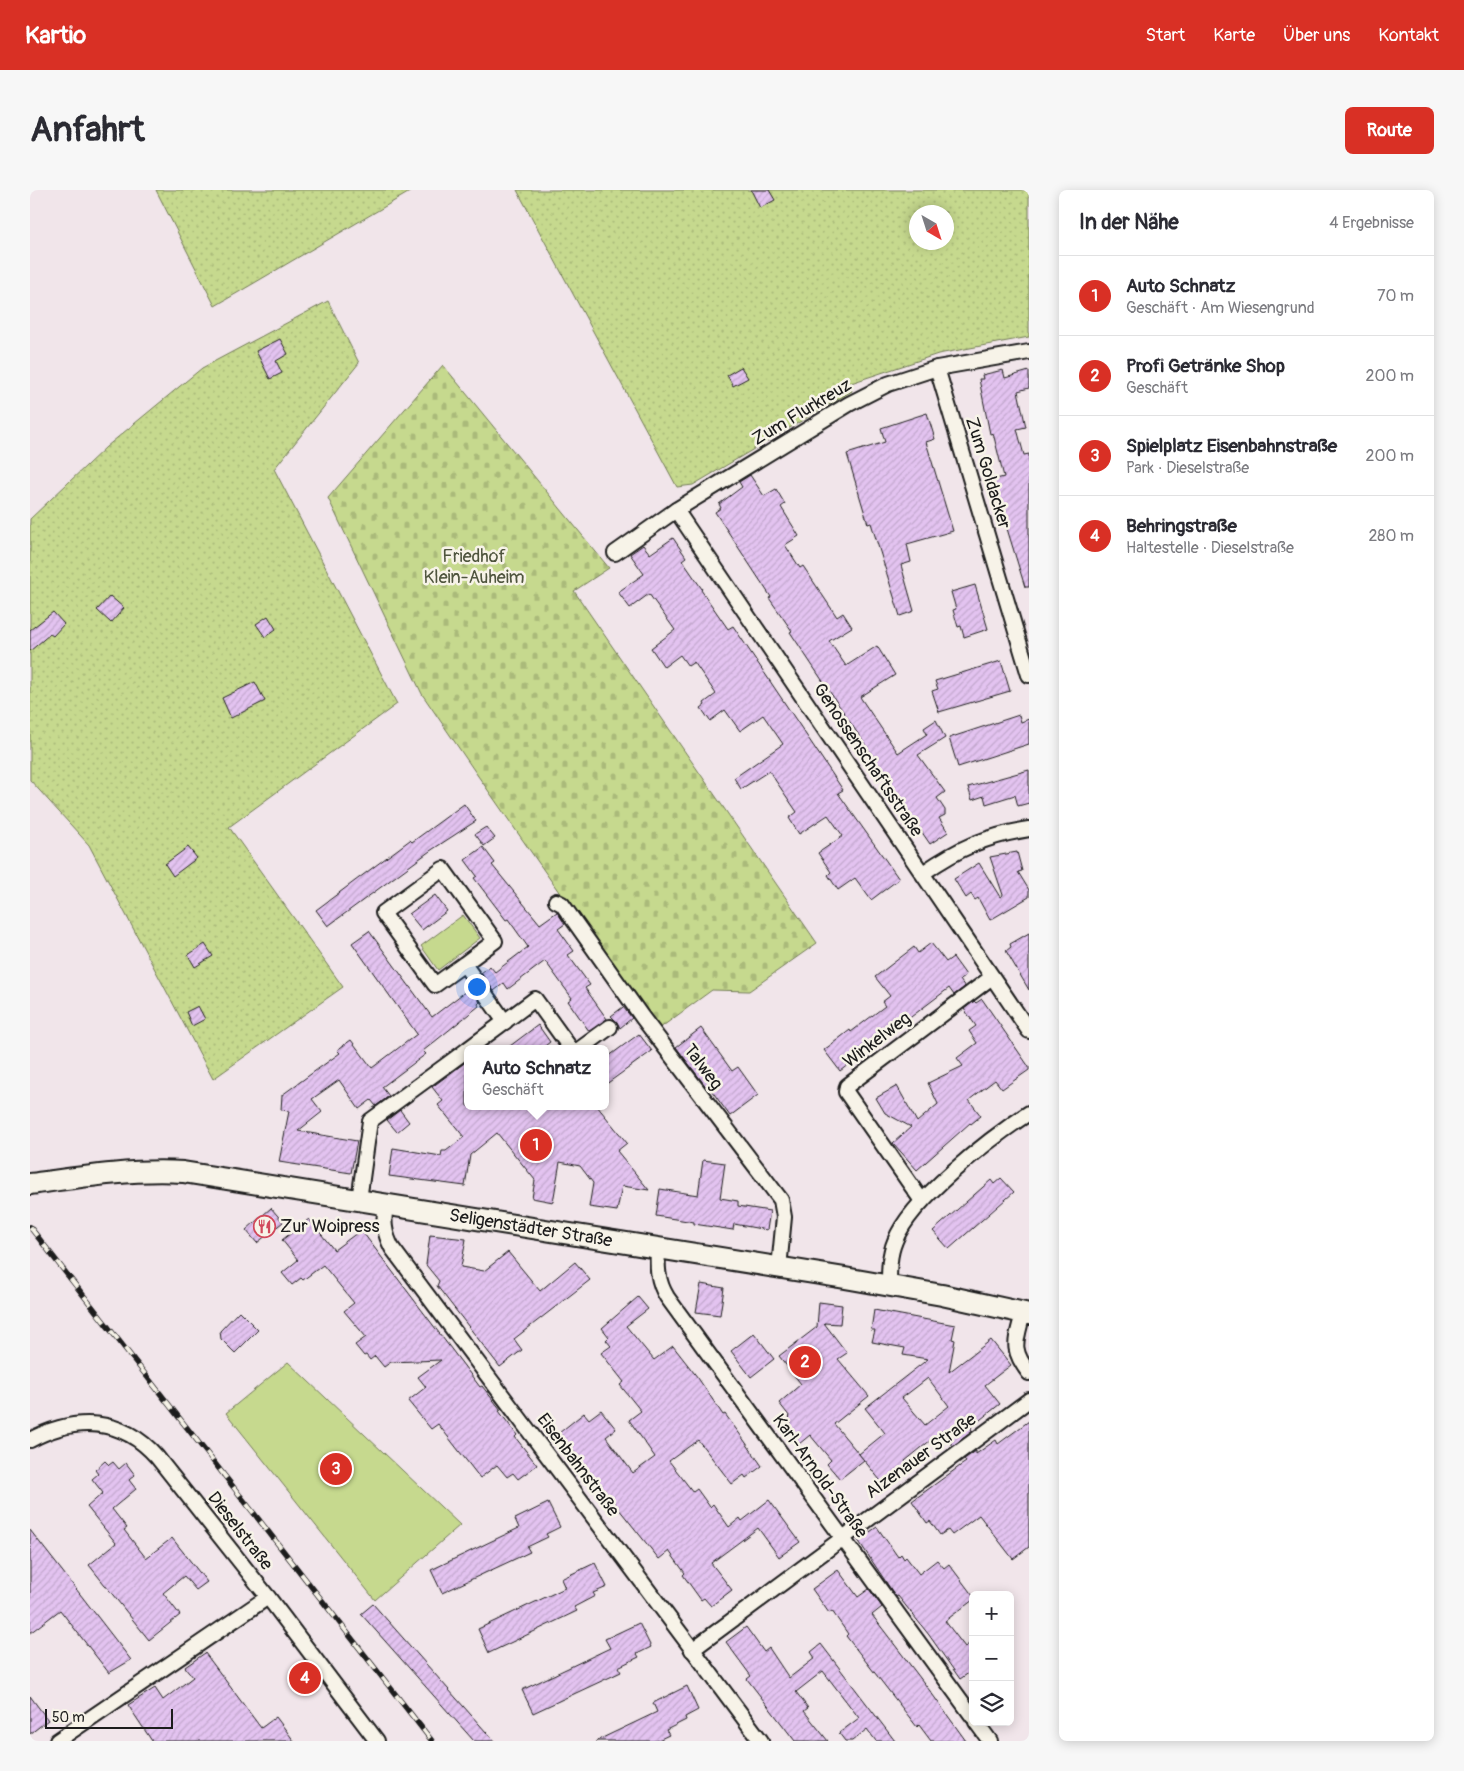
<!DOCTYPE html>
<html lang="de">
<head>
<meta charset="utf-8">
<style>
	body { margin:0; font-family:Pangolin,sans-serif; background:#f7f7f7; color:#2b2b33 }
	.controls { position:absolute; right:15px; bottom:15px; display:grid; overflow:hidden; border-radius:8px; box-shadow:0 2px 12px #0003 }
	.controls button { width:45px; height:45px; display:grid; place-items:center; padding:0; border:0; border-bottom:1px solid #e1e1e2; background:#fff; color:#2b2b33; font:25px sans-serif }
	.compass { position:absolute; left:879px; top:15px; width:45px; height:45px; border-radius:50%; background:#fff; box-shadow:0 2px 12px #0003; rotate:141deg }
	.scale { position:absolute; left:15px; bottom:12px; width:128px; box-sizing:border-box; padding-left:5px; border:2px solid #1c1c1c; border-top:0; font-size:14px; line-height:18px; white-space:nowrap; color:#1c1c1c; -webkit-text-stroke:4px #f7f3e8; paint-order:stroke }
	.you { position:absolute; left:446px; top:796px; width:18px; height:18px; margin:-12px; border:4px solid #fff; border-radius:50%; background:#1a73e8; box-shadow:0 0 0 8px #1a73e833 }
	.badge { display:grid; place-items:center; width:32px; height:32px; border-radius:50%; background:#d93025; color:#fff; font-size:16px; font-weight:700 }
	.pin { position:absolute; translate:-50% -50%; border:2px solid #fff; box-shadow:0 1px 5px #0006 }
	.popup { position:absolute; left:434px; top:855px; width:145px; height:65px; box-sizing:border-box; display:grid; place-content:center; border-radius:8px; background:#fff; filter:drop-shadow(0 1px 4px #0005); font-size:16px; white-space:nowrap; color:#7c7c81 }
	.popup b { font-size:19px; color:#2b2b33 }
	.popup::after { content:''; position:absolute; left:50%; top:100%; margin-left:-10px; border:10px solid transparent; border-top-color:#fff }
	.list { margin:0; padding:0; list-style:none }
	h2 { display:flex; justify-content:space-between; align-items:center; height:65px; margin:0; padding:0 20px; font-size:21px }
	h2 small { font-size:16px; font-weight:400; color:#7c7c81 }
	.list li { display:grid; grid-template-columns:32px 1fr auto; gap:15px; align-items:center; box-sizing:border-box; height:80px; padding:0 20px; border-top:1px solid #e1e1e2 }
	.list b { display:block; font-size:19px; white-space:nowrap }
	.list p { margin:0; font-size:16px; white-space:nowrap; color:#7c7c81 }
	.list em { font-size:16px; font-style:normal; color:#7c7c81 }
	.icon { flex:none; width:28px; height:28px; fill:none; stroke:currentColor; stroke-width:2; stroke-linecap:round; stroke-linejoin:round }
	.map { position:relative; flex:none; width:999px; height:1551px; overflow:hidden; border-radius:8px }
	header { display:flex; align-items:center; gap:30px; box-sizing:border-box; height:70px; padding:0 25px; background:#d93025; color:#fff }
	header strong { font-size:24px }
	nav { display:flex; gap:28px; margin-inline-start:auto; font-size:18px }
	.intro { display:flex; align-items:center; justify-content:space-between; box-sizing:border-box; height:120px; padding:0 30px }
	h1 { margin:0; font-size:35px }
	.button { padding:12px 22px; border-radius:8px; background:#d93025; color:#fff; font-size:18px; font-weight:700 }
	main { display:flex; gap:30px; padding:0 30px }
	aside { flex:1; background:#fff; border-radius:8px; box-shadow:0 2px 12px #0003 }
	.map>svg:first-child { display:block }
</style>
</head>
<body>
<header>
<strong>Kartio</strong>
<nav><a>Start</a><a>Karte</a><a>Über uns</a><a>Kontakt</a></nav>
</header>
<div class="intro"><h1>Anfahrt</h1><a class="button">Route</a></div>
<main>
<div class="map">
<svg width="999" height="1551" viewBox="0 0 999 1551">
	<defs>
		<pattern id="cemetery-stones" width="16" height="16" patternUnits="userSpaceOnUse" patternTransform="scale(1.25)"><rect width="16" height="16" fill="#c6d98e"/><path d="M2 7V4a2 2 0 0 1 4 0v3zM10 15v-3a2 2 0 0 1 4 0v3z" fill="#aaba7a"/></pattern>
		<pattern id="garden-dots" width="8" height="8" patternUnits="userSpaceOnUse" patternTransform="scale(1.25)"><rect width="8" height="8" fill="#c6d98e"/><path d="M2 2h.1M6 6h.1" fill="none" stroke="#aaba7a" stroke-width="1.8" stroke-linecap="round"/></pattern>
		<pattern id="building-hatch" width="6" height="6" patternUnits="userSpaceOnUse" patternTransform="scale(1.25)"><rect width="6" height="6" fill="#e3c3f0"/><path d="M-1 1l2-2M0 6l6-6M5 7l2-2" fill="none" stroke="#c2a7cd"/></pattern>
	</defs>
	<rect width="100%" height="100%" fill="#f1e5ea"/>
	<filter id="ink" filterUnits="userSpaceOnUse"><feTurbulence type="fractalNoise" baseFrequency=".02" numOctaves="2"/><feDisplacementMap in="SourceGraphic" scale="10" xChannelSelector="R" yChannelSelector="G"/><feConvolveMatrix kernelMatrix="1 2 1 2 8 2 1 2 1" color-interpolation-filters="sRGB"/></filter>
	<g filter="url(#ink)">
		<!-- green -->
		<g fill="#c6d98e" stroke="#717a55">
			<polygon points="433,725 450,748 408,780 391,756"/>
			<polygon points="258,1172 430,1335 345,1410 196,1223"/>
		</g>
		<!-- cemetery -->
		<polygon fill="url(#cemetery-stones)" stroke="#717a55" points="413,175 579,378 544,401 787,753 719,801 682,800 626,841 448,586 392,504 298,308"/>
		<!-- garden -->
		<g fill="url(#garden-dots)" stroke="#717a55" fill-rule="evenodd">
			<polygon points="126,0 383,0 185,116"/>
			<path d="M487,0H999V147L908,164L818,194L822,201L663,295L647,297ZM886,22H916V52H886Z"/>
			<polygon points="298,111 329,173 244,279 367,514 199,637 313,797 183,889 59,655 0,590 0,329 76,257 172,178"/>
		</g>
		<!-- building -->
		<g fill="url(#building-hatch)" stroke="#1c1c1c" fill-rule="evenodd">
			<polygon points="721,0 739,0 745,10 730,18"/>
			<polygon points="250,149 258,164 246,171 252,183 240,189 226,161"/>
			<polygon points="711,177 718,188 703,196 697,185"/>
			<polygon points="973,180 975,188 999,181 999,198 988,201 996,237 987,239 994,265 999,264 999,397 995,397 962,290 974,287 963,243 960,244 949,189 953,189 952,185"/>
			<polygon points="897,223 905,249 896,252 923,341 877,354 881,372 871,375 884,421 870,426 841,333 838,334 817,264 855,252 851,238"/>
			<polygon points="720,285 734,306 746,299 755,314 751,317 769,346 755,355 770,378 773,376 807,427 813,423 822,437 799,451 816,476 847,456 865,485 830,507 868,563 897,544 894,538 906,530 915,548 888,565 915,602 907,608 915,620 915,625 909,628 918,642 900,654 854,587 856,586 760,442 762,441 739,408 741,407 685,322 691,318 689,314 712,297 709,292"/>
			<polygon points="643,348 656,367 652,370 672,399 671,400 698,439 703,436 813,600 808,603 869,689 841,710 825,688 808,700 798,685 801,682 788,663 813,646 798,625 769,644 759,628 767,622 739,581 711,599 704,588 753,554 733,525 710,541 695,520 680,531 671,518 675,515 674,513 686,504 664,472 658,476 650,465 634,477 621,458 645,440 619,404 600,418 588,402 614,384 600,364 613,355 620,364"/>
			<polygon points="945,395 958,439 934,447 931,436 928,437 923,420 926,419 921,402"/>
			<polygon points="80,406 94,418 81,433 67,420"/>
			<polygon points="23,422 34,434 23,446 20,444 0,461 0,440"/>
			<polygon points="238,426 246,439 235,447 226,434"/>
			<polygon points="971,471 980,501 909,522 902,501 908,499 905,491"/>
			<polygon points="225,492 235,511 201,528 192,508"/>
			<polygon points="989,525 991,532 999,529 999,554 928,577 919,548"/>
			<polygon points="999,580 999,613 988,616 985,605 956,614 954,606 942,610 938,597"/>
			<polygon points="434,614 446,631 400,661 298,736 286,720 380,650 382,652"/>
			<polygon points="456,637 465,648 454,656 445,644"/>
			<polygon points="158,657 167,668 143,686 135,674"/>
			<polygon points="453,657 465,673 462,675 510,734 527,722 535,734 528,739 544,761 538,765 560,795 555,798 577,829 559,841 538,811 542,808 515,771 478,799 474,793 464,801 451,783 460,776 465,782 498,757 478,729 476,730 444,688 447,686 435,670"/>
			<polygon points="987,662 992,681 988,682 999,700 999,707 960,730 948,708 945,710 941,704 936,708 924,689 949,673 970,707 973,705 960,667"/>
			<polygon points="405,705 417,721 392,740 379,724"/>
			<polygon points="339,741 402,827 440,798 450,812 448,814 449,816 393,861 396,864 352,897 359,906 346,916 341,910 329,919 309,890 282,909 292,922 268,941 327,951 321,983 249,972 259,921 251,920 252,905 310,863 307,860 321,850 342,878 387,844 322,753"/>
			<polygon points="999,743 999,800 976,761 981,757 980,754"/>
			<polygon points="901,753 916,772 923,767 936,785 930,790 935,797 924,805 919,798 810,881 794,860 820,840 821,842 855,816 852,812 860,806 845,787 884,757 888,763"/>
			<polygon points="175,754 183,766 165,777 158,765"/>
			<polygon points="952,809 999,877 999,880 972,899 965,890 939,910 951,926 941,934 940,933 887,980 863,953 881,937 855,923 846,908 867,896 887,932 908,914 898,893 933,876 927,868 947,853 939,841 946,836 934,819 944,811 946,813"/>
			<polygon points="168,816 175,829 162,836 156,822"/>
			<polygon points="593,817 602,828 590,838 587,832 581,826"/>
			<polygon points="508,835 520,852 511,859 476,859"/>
			<polygon points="671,838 702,881 708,877 728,905 700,926 679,897 677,898 646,857"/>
			<polygon points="609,844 622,861 575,895 575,869"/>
			<polygon points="437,871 437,916 567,916 597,953 587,961 619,1000 592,996 587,1021 559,1017 563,993 550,976 530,972 523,1012 502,1008 505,990 467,943 440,965 435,996 359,986 363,958 411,966 412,961 416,961 434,947 408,915 413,911 402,897"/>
			<polygon points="370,920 379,932 367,942 357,930"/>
			<polygon points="673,970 695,973 690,1008 708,1011 708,1016 740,1021 737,1040 704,1034 703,1040 664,1034 664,1032 626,1026 630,999 668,1005"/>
			<polygon points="971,988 984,1002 919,1059 903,1041 961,990 964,994"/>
			<polygon points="241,1018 253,1032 227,1053 216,1040"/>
			<polygon points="279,1029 304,1060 331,1040 450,1197 452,1196 471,1220 469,1221 487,1245 485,1247 507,1275 488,1289 483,1283 477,1287 467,1275 450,1288 408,1234 401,1239 378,1211 396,1197 388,1187 411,1170 361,1172 354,1177 345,1166 340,1170 336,1165 334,1166 325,1155 336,1147 314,1121 324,1113 293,1075 273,1090 271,1088 262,1095 252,1083 268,1070 252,1050"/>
			<polygon points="400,1045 436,1049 431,1077 454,1081 478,1062 510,1101 545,1072 560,1090 484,1149 492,1160 470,1177 407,1096 409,1091 396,1075"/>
			<polygon points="671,1094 694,1098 690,1125 666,1122"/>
			<polygon points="608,1107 618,1119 596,1136 624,1170 643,1156 668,1188 693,1225 695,1224 709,1243 732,1276 716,1288 714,1285 702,1294 668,1250 639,1271 663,1302 667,1299 680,1317 683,1314 699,1337 710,1328 712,1331 739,1310 770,1352 749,1367 728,1338 681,1373 702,1400 681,1416 674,1408 671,1410 653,1385 655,1383 639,1361 629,1369 568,1293 565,1295 552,1277 554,1275 529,1243 554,1223 559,1229 571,1220 586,1239 576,1247 603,1283 625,1267 599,1230 611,1221 590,1195 594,1192 571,1163 581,1156 576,1150 579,1147 572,1138"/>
			<polygon points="789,1112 812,1115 810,1134 794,1133 817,1163 808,1169 839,1206 804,1234 834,1270 810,1289 797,1274 801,1270 780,1245 769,1254 756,1236 761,1233 758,1229 760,1227 749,1213 771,1194 749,1166 787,1137"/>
			<path d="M844,1120L925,1135L922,1149L925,1150L919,1182L961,1150L981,1175L955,1195L970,1214L941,1237L942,1242L923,1256L912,1241L875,1271L878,1275L854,1295L829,1264L855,1243L835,1218L898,1169L873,1165L875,1158L842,1152L845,1140H841ZM898,1188L919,1216L895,1235L872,1208Z"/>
			<polygon points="209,1121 228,1140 205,1163 191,1149 190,1141"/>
			<polygon points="724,1143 744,1169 721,1187 701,1161"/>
			<polygon points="999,1231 999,1357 983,1369 949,1325 922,1345 918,1340 910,1345 900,1331 897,1333 882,1311 930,1276 936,1272 934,1269 946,1261 946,1264 966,1250 968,1254"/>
			<polygon points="75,1271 79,1275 83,1272 89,1279 96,1273 105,1285 99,1290 106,1299 82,1319 97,1338 94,1340 116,1368 142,1348 177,1392 166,1400 154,1386 133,1403 150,1425 119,1450 59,1375 86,1353 57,1317 73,1303 62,1289 68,1284 65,1280"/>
			<polygon points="518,1313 530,1337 516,1344 518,1347 497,1357 500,1362 412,1403 401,1380 489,1338 485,1329"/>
			<polygon points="847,1337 868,1367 871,1364 874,1369 876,1367 889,1384 907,1370 914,1378 919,1374 943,1406 943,1410 915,1431 935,1457 943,1451 943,1480 930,1489 899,1445 868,1406 866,1407 828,1350"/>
			<polygon points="0,1340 43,1395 101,1470 79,1483 30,1420 0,1443"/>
			<polygon points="565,1373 577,1397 563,1403 565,1406 544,1417 547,1421 459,1463 448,1439 535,1398 531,1389"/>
			<polygon points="808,1380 828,1407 839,1399 852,1417 842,1425 900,1501 936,1551 901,1551 889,1535 887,1537 816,1446 818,1444 802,1421 799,1423 782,1399"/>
			<polygon points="343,1414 464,1551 444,1551 331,1424"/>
			<polygon points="609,1433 621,1457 607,1464 609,1467 588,1477 591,1482 503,1523 492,1500 580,1458 575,1449"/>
			<polygon points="716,1437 734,1462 739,1458 759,1488 785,1468 781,1462 791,1454 865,1551 846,1551 837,1539 822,1551 815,1551 809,1543 829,1528 793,1481 766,1502 778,1518 774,1521 798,1551 765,1551 717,1489 721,1486 696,1452"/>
			<polygon points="175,1463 231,1538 246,1527 264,1551 122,1551 98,1515 125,1498 133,1510 163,1487 155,1477"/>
			<polygon points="657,1496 668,1520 655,1527 656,1530 636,1540 639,1545 626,1551 566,1551 627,1522 623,1513"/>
			<polygon points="0,1506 18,1530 0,1544"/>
		</g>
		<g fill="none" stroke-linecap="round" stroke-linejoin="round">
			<defs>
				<g id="street">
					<polyline points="907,178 999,485"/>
					<polyline points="646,320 999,841"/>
					<polyline points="585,363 646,320 819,214 858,194 907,178 999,162"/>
					<path d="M893,683C929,658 956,646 999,639"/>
					<polyline points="526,711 532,714 612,827 751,1010 754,1027 749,1078"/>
					<polyline points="434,774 465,751 413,679 353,723 405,795 434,774 475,832"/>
					<polyline points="438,859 505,809 541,859"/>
					<polyline points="550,859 580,837"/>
					<polyline points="329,1010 340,931 437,860"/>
					<polyline points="892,1011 816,902 817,896 962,787"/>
					<path d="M356,1015C353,1031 354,1043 362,1058L731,1551"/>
					<path d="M628,1058C627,1076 627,1091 637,1107L943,1527"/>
					<path d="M859,1096C859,1080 859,1065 865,1051C880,1010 962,947 999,923"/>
					<path d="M993,1123C986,1152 980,1158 999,1183"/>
					<path d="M0,1250C45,1226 92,1227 127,1267L238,1407L347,1551"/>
					<polyline points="662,1460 999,1210"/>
					<polyline points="946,1532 960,1551"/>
					<polyline points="27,1551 238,1407"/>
				</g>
				<g id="secondary">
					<path id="s1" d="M0,994C51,987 101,979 153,982L815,1088L912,1105L999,1124"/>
				</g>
			</defs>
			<!-- street casing -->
			<use href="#street" stroke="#1c1c1c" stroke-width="18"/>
			<!-- secondary casing -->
			<use href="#secondary" stroke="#1c1c1c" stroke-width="24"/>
			<!-- street -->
			<use href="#street" stroke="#f7f3e8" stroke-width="14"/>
			<!-- secondary -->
			<use href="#secondary" stroke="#f7f3e8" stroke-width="20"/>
			<defs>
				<polyline id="rail" points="0,1037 402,1551"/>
			</defs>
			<!-- rail casing -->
			<use href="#rail" stroke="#1c1c1c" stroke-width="5.5"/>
			<!-- rail -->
			<use href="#rail" stroke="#f7f3e8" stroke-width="4" stroke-dasharray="11" stroke-linecap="butt"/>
		</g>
	</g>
	<!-- icons -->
	<defs>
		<symbol id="restaurant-ring" viewBox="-11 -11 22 22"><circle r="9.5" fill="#f7f3e8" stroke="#d1495b" stroke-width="1.5"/><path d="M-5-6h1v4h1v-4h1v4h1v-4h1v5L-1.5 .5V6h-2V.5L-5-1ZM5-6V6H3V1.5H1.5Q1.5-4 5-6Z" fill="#d1495b"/></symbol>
	</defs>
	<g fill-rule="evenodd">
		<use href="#restaurant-ring" x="222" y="1024" width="25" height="25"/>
	</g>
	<g text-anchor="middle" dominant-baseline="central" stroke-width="5" stroke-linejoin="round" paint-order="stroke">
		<!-- street labels -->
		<g font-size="18" fill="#1c1c1c" stroke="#f7f3e8">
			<text transform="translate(772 222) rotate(-31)">Zum Flurkreuz</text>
			<text transform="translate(958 283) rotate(73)">Zum Goldacker</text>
			<text transform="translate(838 570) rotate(56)">Genossenschaftsstraße</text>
			<text transform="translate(847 850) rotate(-37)">Winkelweg</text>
			<text transform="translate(673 877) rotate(53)">Talweg</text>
			<text stroke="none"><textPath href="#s1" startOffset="506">Seligenstädter Straße</textPath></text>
			<text transform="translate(891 1266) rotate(-36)">Alzenauer Straße</text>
			<text transform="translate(548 1275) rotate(53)">Eisenbahnstraße</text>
			<text transform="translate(790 1286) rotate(54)">Karl-Arnold-Straße</text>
			<text transform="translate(210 1341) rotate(52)">Dieselstraße</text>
		</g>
		<!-- park labels -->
		<g font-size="18" fill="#4f553e" stroke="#f7f3e8">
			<text x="444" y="366">Friedhof<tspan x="444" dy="21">Klein-Auheim</tspan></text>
		</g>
		<!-- poi labels -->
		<g font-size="18" fill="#1c1c1c" stroke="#f7f3e8" text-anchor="start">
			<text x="250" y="1036">Zur Woipress</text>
		</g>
	</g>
</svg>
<div class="controls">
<button>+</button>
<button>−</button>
<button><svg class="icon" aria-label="layers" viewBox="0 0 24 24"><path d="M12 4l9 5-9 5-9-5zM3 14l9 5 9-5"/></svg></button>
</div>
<svg class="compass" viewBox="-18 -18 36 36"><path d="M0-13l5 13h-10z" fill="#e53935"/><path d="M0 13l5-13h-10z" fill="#7c7c81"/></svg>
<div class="scale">50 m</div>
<div class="you"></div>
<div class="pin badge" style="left:506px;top:955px">1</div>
<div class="popup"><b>Auto Schnatz</b>Geschäft</div>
<div class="pin badge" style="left:775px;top:1172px">2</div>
<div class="pin badge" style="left:306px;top:1279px">3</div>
<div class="pin badge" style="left:275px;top:1488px">4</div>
</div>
<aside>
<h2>In der Nähe<small>4 Ergebnisse</small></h2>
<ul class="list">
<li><span class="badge">1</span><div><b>Auto Schnatz</b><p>Geschäft · Am Wiesengrund</p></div><em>70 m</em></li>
<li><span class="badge">2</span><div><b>Profi Getränke Shop</b><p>Geschäft</p></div><em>200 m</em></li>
<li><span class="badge">3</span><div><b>Spielplatz Eisenbahnstraße</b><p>Park · Dieselstraße</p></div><em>200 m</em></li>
<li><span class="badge">4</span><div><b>Behringstraße</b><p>Haltestelle · Dieselstraße</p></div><em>280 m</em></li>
</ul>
</aside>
</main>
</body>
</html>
